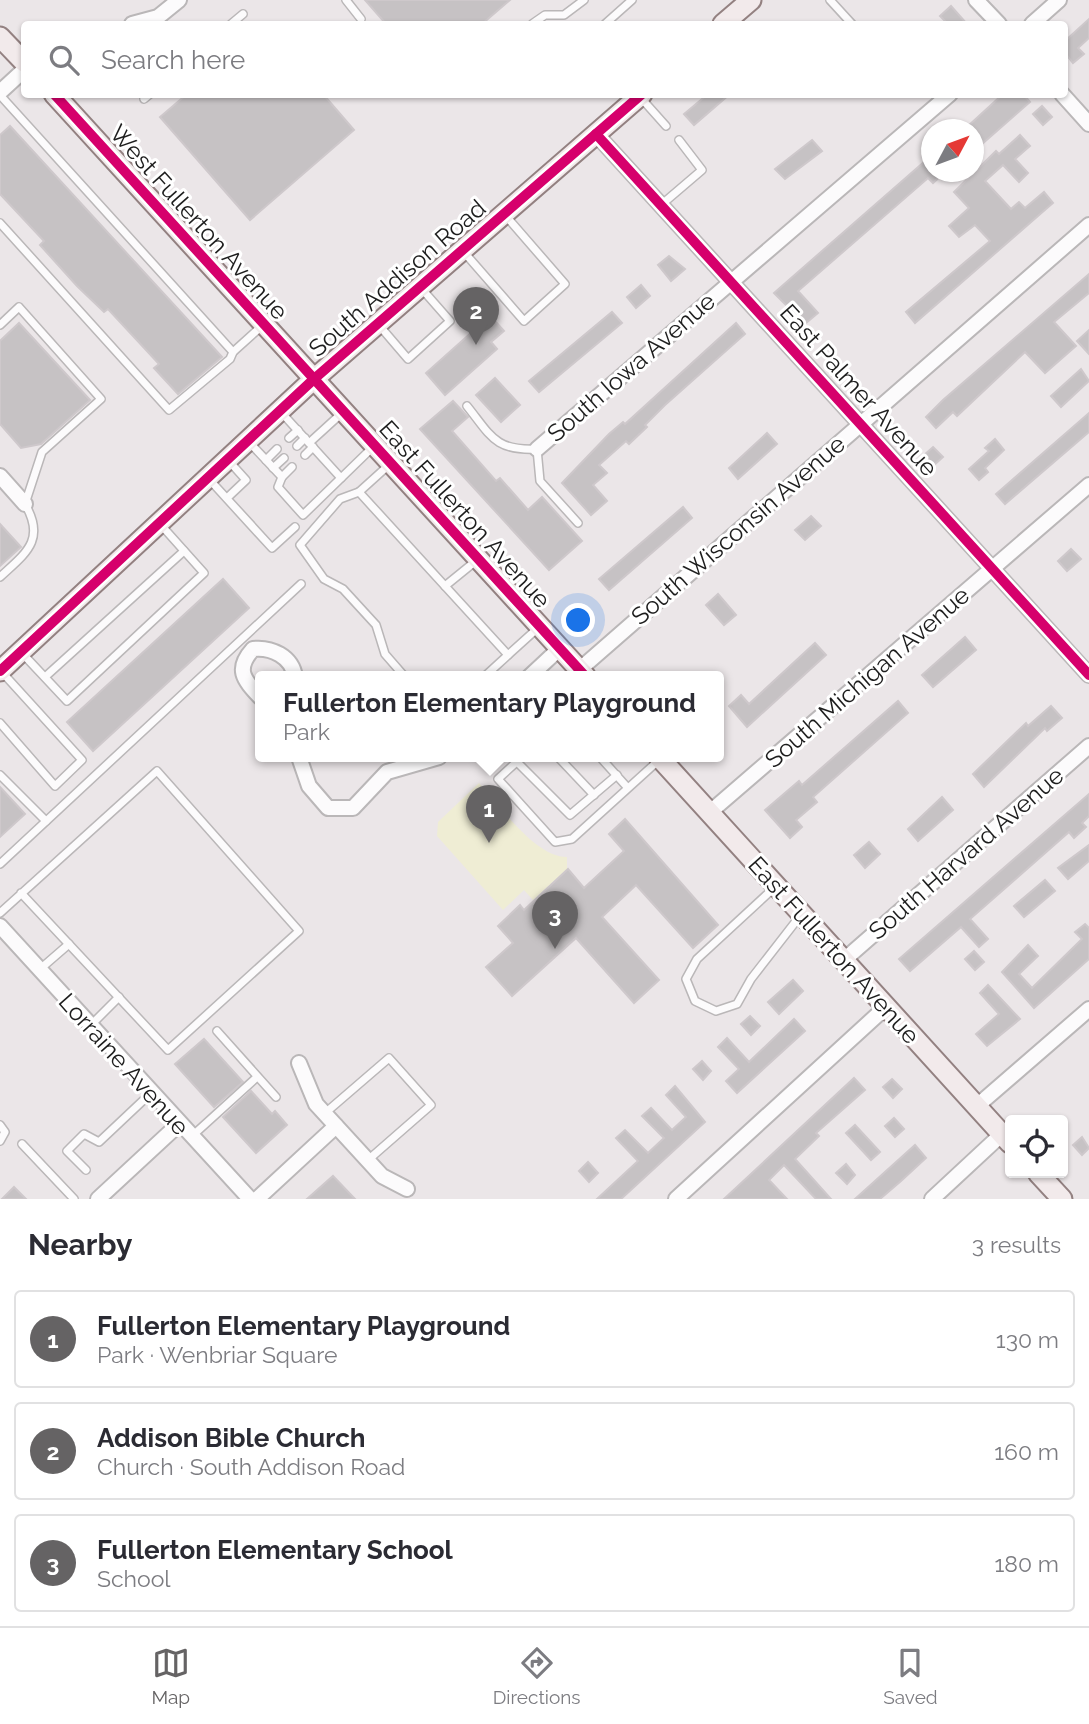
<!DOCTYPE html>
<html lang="en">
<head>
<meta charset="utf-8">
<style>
	body { margin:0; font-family:Raleway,sans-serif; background:#f7f7f7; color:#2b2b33 }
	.controls { position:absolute; right:21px; bottom:21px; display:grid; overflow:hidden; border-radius:7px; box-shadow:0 2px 5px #0004 }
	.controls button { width:63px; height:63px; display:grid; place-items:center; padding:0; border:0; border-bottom:2px solid #e1e1e2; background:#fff; color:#2b2b33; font:35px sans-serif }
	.compass { position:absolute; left:921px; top:119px; width:63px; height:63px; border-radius:50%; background:#fff; box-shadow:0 2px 5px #0004; rotate:49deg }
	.you { position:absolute; left:579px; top:621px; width:24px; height:24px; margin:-18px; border:5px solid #fff; border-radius:50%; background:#1a73e8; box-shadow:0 0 0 10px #1a73e833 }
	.badge { display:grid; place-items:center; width:46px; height:46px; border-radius:50%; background:#656364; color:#fff; font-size:23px; font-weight:700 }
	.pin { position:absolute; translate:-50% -58px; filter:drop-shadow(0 2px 4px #0008) }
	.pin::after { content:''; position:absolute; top:37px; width:24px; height:21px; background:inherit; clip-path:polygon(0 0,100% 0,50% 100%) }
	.popup { position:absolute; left:255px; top:671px; width:469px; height:91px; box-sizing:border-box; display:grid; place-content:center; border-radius:7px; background:#fff; filter:drop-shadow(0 2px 5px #0005); font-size:23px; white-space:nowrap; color:#7c7c81 }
	.popup b { font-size:26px; color:#2b2b33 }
	.popup::after { content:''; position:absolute; left:50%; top:100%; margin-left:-14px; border:14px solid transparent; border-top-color:#fff }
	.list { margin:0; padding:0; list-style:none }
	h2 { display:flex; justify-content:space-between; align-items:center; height:91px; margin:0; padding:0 28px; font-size:30px }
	h2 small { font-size:23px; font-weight:400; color:#7c7c81 }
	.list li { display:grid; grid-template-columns:46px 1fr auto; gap:21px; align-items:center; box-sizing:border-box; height:98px; margin:0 14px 14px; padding:0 14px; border:2px solid #e1e1e2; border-radius:7px }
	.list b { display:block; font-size:26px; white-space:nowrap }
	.list p { margin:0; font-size:23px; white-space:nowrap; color:#7c7c81 }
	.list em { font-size:23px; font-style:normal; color:#7c7c81 }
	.icon { flex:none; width:38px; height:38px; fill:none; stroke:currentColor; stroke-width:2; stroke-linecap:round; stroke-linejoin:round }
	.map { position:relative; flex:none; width:1089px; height:1199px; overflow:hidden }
	.search { position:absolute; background:#fff; box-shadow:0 2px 5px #0004; left:21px; right:21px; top:21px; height:77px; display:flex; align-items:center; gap:18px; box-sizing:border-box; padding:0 24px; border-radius:7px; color:#7c7c81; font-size:26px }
	.sheet { height:427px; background:#fff }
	nav { display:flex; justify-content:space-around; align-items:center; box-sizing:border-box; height:98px; border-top:2px solid #e1e1e2; background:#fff; font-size:19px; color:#7c7c81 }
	nav a { display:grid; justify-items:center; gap:4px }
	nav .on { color:#656364 }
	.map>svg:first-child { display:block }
</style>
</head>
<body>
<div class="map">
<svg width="1089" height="1199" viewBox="0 0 1089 1199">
	<rect width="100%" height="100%" fill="#ebe6e8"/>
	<!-- park -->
	<path fill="#efedd4" d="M479,783C500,806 535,857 567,857V869L533,900L524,890L503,910L437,836L438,822Z"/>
	<!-- building -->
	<g fill="#c6c2c4" stroke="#cec8cb" stroke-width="2">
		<polygon points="365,0 510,0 482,24 386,24"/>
		<polygon points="951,6 967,24 948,24 940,16"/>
		<polygon points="1089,19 1089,38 1078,48 1084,54 1073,63 1065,53 1065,41"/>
		<polygon points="187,94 323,94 354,130 250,220 160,117"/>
		<polygon points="708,94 730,94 694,125 684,114"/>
		<polygon points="1003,94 1023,94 1030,102 982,144 974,134 974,130 967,127"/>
		<polygon points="1042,106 1052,117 1043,125 1033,114"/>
		<polygon points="10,126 222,357 178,394 154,368 159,364 108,309 104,312 77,286 40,245 44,241 0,194 0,135"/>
		<polygon points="1020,135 1030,146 1015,159 1028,173 1019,182 1003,165 985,181 1011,209 1019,202 1025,208 1044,192 1053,203 915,323 906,312 990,241 975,225 959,237 949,226 969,208 954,192 996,151 999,154"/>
		<polygon points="812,140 822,151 785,179 775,169"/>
		<polygon points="932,155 932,172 945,172 933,183 928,178 798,291 818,313 805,324 774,293"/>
		<polygon points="669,256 685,269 671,281 658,265"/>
		<polygon points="1089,274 1089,293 1054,322 1076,346 1045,373 1025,352 957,416 953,412 936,428 926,417 943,400"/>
		<polygon points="641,285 650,296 636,308 627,297"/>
		<polygon points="473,297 504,331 491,342 497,349 445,395 426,373 472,332 456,313 461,302"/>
		<polygon points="612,312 622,323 539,392 529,381"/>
		<polygon points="19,323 90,400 41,444 21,448 0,424 0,341"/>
		<polygon points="736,323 745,334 665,405 645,425 647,427 629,444 626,441 599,465 607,473 593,485 607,501 591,515 562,483 609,434 623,422 625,424"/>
		<polygon points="1089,330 1089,354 1077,341"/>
		<polygon points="1081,369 1089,381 1061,407 1051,396"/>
		<polygon points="495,378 520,405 501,422 476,395"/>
		<polygon points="453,401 468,417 452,431 496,481 500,478 528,510 542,497 582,541 549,570 420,429"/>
		<polygon points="1089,413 1089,432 1005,504 996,494"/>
		<polygon points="767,433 777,444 738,479 729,468"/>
		<polygon points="995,439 1004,450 985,468 988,472 979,480 969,469 989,451 985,448"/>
		<polygon points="933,447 943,457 933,466 924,455"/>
		<polygon points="683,507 692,518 609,590 599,579"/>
		<polygon points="811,516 821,526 805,540 795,530"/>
		<polygon points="0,524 21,547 0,566"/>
		<polygon points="1071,549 1081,559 1067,571 1058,561"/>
		<polygon points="223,579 249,608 93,751 67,722"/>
		<polygon points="718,594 736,615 724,625 706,605"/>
		<polygon points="965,637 976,650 933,687 922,675"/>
		<polygon points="815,643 826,655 747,727 729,706 741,695 749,704"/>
		<polygon points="898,701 908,713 813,797 817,802 796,820 802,827 790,838 765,810 799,781 802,785"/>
		<polygon points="1051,706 1062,718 1047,731 1045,728 984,787 973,774 1026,723 1028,726"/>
		<polygon points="0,787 25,814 0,837"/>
		<polygon points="1089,794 1089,816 1082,823 1086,827 1074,838 1069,832 970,919 988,939 979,947 961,927 910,971 899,959"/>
		<polygon points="942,797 953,810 918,841 908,829"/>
		<polygon points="625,819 718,925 693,948 636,885 602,917 659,980 634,1003 576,938 512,996 486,967 513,943 498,926 520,905 524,910 568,869 584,888 624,851 609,834"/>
		<polygon points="869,842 880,854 865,868 854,855"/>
		<polygon points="1089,845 1089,861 1068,879 1058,868"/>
		<polygon points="1045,880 1055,891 1024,917 1014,906"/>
		<polygon points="1085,924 1089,928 1089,959 1034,1008 1002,972 1028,945 1038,956 1019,974 1032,988 1082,939 1075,932"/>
		<polygon points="974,951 984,962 975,970 965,959"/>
		<polygon points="793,980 803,991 779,1014 768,1002"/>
		<polygon points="988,985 1020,1019 987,1046 976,1034 999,1014 980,993"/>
		<polygon points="750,1016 760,1026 751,1035 741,1024"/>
		<polygon points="794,1019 805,1031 737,1093 726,1081 739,1069 718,1047 727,1038 749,1062"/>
		<polygon points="204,1039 243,1082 214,1107 175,1064"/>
		<polygon points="702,1061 711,1071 703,1080 693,1069"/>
		<polygon points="854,1078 865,1090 816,1133 819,1136 795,1159 831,1199 816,1199 784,1165 769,1180 787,1199 724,1199"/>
		<polygon points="892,1079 902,1089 893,1098 883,1087"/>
		<polygon points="675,1086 705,1122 621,1199 597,1199 638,1161 616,1138 625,1130 648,1153 664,1138 642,1116 651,1108 672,1130 686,1117 666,1095"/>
		<polygon points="251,1091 272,1114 275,1111 287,1125 256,1153 223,1117"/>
		<polygon points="894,1118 904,1129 895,1137 885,1126"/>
		<polygon points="855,1125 880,1152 871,1160 846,1133"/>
		<polygon points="1082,1137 1089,1148 1082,1155 1073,1145"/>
		<polygon points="915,1145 926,1158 901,1181 880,1199 855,1199"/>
		<polygon points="588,1162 598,1173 589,1182 579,1171"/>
		<polygon points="846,1164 855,1175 847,1184 836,1173"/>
		<polygon points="333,1176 355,1199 307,1199"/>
		<polygon points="14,1187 26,1199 2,1199"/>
	</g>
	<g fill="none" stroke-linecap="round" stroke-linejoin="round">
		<defs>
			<g id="lane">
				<polyline points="346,0 361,19"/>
				<polyline points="830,0 852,24"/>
				<polyline points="231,24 243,14"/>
				<polyline points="532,24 545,15 564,15 584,0"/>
				<polyline points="605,24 632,0"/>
				<polyline points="0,95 233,352"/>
				<polyline points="641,98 666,126"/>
				<polyline points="144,99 150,94"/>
				<polyline points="661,205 702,170 679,140"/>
				<polyline points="0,223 169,410 230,359 233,352 263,325"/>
				<polyline points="463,251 524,321 565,284 505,215"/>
				<polyline points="378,324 408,359 450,321 421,288"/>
				<path d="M0,325L19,307L101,399L42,452L25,504C46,540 26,553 0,577"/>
				<path d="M467,406C491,436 495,451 537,449L540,481L578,523"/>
				<polyline points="280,411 341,478"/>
				<polyline points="289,438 298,430"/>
				<polyline points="249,442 282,477 278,487 303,515 374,446"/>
				<polyline points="309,443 343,412"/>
				<polyline points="297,446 305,438"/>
				<polyline points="305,455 313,447"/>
				<polyline points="266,460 277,449"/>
				<polyline points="390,464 359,492 508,655 539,627"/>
				<polyline points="273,468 284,458"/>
				<polyline points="282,477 292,467"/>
				<polyline points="208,478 272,548 295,527"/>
				<polyline points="359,492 340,499 300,545 324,579 343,589 376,625 385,654 405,677"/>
				<polyline points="227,498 246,480 228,460"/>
				<polyline points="445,586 477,560"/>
				<polyline points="21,652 67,701 204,573 161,525"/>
				<polyline points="45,677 184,551"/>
				<polyline points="484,677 508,655"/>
				<polyline points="0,723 55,786 82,760 1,671"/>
				<polyline points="522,757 498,779 555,842 572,839 658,761"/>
				<polyline points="558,757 594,795"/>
				<polyline points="600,757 627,787"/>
				<polyline points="517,762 570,815 617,775"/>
				<polyline points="0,775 46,821"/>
				<polyline points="0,864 301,584"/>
				<polyline points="775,887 697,959 686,979 695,1001 716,1011 737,1004 751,979 800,916"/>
				<polyline points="0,913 157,771 299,931 168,1050 21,893"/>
				<polyline points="39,970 69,944"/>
				<polyline points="90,1026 119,997"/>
				<polyline points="217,1031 276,1097"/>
				<polyline points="324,1114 389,1058 431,1105 368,1160"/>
				<polyline points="0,1125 5,1132 0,1141"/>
				<polyline points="191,1137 257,1077"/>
				<polyline points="22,1144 74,1199"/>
				<polyline points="86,1170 67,1151 84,1134 99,1142 151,1093"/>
			</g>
			<g id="street">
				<polyline points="976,0 999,24"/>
				<polyline points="132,24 158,17 179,0"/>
				<polyline points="1032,24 1059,0"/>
				<polyline points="0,92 24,70"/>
				<polyline points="1062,94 1089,124"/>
				<polyline points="596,134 1089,675"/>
				<polyline points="537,449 950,94"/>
				<polyline points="0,476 25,504"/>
				<polyline points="579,670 1089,225"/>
				<polyline points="529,677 559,649"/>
				<path d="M260,697C243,679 235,669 253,649C271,647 292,656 295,677"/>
				<polyline points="299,757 309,786 328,808 353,808 387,772 439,757"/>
				<polyline points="709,813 1089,485"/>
				<polyline points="0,926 250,1199"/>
				<polyline points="844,960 1089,746"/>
				<polyline points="299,1063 316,1104 382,1176 407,1189"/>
				<polyline points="977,1106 1089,1009"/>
				<polyline points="98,1199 179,1124"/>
				<polyline points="257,1199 336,1126"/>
				<polyline points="676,1199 886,1007"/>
				<polyline points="932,1199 1002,1134"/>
			</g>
			<g id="secondary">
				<polyline points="723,24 751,0"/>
				<polyline points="0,37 24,62"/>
				<polyline points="54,94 586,677"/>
				<polyline points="0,671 314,379 642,94"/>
				<polyline points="659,757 1010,1143"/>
				<polyline points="1038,1173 1062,1199"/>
			</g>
		</defs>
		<!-- lane casing -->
		<use href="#lane" stroke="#bab7b8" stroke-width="10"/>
		<!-- street casing -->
		<use href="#street" stroke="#bab7b8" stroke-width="18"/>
		<!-- secondary casing -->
		<use href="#secondary" stroke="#938181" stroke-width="23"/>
		<!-- lane -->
		<use href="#lane" stroke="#fcfbfc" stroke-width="7"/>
		<!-- street -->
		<use href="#street" stroke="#fcfbfc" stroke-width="14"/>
		<!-- secondary -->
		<use href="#secondary" stroke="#f2eaeb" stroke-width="19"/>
		<defs>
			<g id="cycleway">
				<polyline points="54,94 586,677"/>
				<polyline points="596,134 1089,675"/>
				<polyline points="0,671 314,379 642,94"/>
			</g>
		</defs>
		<!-- cycleway casing -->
		<use href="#cycleway" stroke="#fff" stroke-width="15"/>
		<!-- cycleway -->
		<use href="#cycleway" stroke="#d6006c" stroke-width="10"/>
	</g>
	<g text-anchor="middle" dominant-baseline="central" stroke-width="6" stroke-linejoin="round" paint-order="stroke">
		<!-- street labels -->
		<g font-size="24" fill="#1d1d1d" stroke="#fff">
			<text transform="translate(199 222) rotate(48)">West Fullerton Avenue</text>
			<text transform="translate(397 278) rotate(-41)">South Addison Road</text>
			<text transform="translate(631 367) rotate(-41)">South Iowa Avenue</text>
			<text transform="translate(859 390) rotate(48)">East Palmer Avenue</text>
			<text transform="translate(465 514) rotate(48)">East Fullerton Avenue</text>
			<text transform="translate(738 530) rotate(-41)">South Wisconsin Avenue</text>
			<text transform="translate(867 677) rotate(-41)">South Michigan Avenue</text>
			<text transform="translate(966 853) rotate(-41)">South Harvard Avenue</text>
			<text transform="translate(834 950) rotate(48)">East Fullerton Avenue</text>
			<text transform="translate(124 1064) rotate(48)">Lorraine Avenue</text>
		</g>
	</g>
</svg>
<div class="controls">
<button><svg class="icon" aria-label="locate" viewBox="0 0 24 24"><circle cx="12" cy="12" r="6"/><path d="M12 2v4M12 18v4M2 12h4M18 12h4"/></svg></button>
</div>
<svg class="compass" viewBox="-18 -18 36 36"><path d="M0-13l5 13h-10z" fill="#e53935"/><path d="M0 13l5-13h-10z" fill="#7c7c81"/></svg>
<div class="you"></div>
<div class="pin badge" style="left:489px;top:843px">1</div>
<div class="popup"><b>Fullerton Elementary Playground</b>Park</div>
<div class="pin badge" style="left:476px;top:345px">2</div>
<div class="pin badge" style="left:555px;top:949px">3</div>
<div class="search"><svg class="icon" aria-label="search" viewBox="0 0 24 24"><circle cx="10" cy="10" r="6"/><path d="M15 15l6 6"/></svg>Search here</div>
</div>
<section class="sheet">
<h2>Nearby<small>3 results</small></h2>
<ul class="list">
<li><span class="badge">1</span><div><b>Fullerton Elementary Playground</b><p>Park · Wenbriar Square</p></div><em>130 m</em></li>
<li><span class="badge">2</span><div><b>Addison Bible Church</b><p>Church · South Addison Road</p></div><em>160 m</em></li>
<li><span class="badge">3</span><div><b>Fullerton Elementary School</b><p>School</p></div><em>180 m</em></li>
</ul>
</section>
<nav>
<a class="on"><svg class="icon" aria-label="map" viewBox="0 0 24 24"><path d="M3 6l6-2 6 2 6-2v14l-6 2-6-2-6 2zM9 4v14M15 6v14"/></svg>Map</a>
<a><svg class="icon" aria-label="directions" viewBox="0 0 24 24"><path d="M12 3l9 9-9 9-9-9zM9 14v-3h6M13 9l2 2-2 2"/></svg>Directions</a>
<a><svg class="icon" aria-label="saved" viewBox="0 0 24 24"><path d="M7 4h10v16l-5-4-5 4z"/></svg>Saved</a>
</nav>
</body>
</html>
